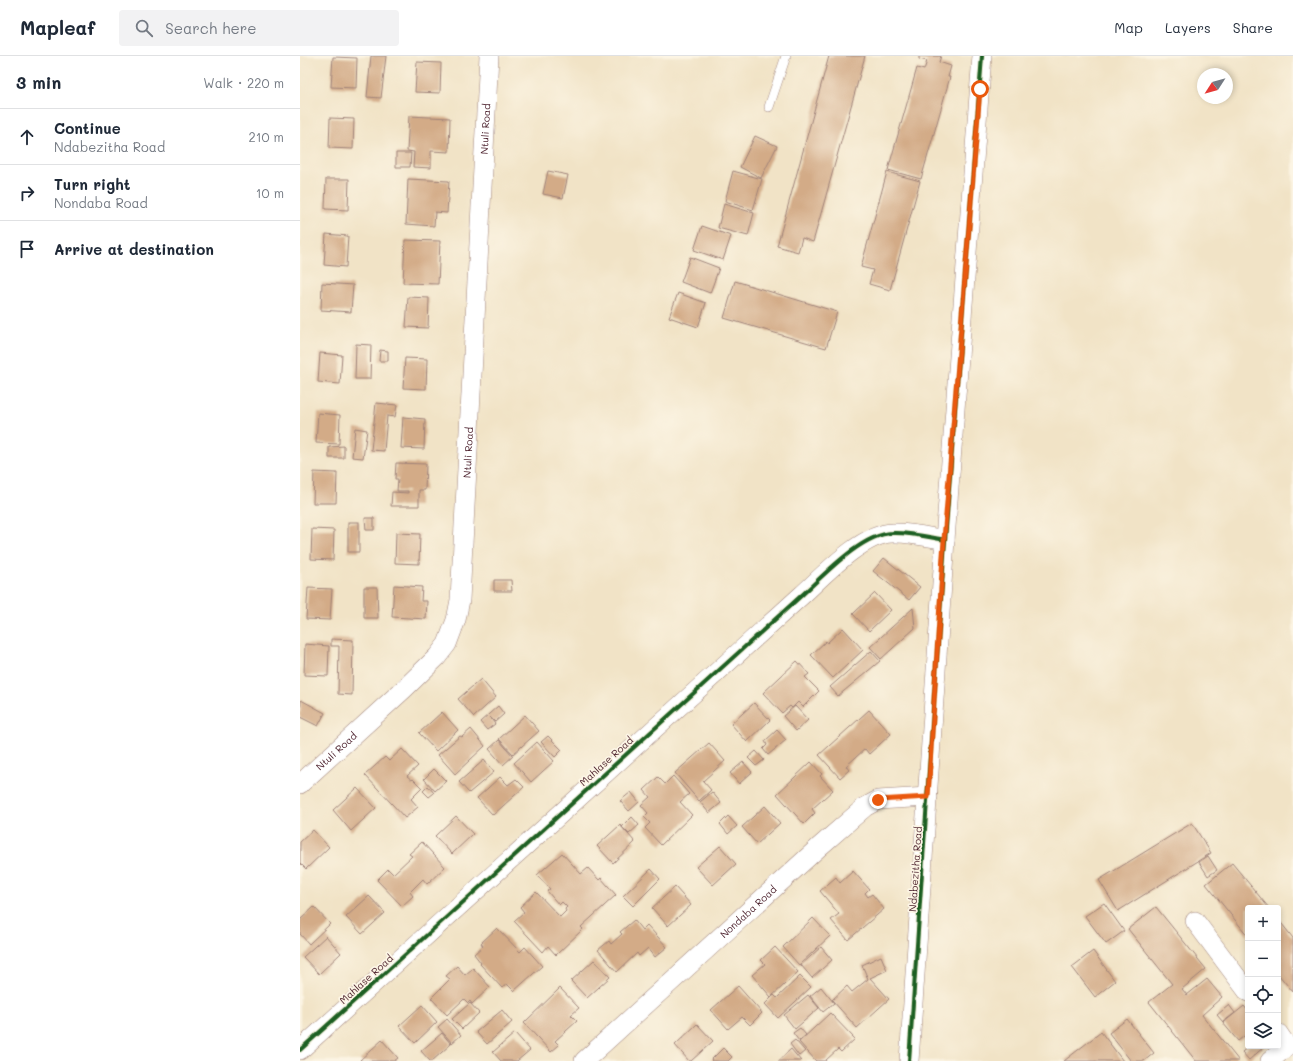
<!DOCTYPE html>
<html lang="en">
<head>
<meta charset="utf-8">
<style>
	body { margin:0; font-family:Mali,sans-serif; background:#f2f2f3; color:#1f2937 }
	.controls { position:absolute; right:12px; bottom:12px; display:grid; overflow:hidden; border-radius:4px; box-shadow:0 2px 6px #0003 }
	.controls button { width:36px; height:36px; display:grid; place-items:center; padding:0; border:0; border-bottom:1px solid #e0e1e3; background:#fff; color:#1f2937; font:20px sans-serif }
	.compass { position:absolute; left:897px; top:12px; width:36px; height:36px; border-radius:50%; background:#fff; box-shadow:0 2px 6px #0003; rotate:234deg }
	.stop { position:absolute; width:12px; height:12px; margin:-9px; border:3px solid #ea580c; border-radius:50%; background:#fff }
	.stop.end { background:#ea580c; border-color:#fff; box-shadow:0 1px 4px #0008 }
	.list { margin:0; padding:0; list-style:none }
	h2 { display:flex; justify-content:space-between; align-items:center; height:52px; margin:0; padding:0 16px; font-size:17px }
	h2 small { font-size:13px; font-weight:400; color:#747a83 }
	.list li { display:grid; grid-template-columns:26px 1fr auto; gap:12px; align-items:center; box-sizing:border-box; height:56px; padding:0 16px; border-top:1px solid #e0e1e3 }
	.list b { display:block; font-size:15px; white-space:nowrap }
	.list p { margin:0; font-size:13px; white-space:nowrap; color:#747a83 }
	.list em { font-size:13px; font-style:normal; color:#747a83 }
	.icon { flex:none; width:22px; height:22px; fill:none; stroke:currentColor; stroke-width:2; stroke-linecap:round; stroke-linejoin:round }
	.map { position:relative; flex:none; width:993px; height:1005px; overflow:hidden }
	header { display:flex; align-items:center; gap:24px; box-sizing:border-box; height:56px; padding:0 20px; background:#fff; border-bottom:1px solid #e0e1e3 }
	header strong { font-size:19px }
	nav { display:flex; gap:22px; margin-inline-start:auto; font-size:14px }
	.search { width:280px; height:36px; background:#f2f2f3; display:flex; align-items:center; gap:10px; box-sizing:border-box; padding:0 14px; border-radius:4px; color:#747a83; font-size:15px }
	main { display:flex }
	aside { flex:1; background:#fff }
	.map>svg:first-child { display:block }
</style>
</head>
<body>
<header>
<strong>Mapleaf</strong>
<div class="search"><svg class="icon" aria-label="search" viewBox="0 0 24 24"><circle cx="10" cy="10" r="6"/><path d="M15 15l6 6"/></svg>Search here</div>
<nav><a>Map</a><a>Layers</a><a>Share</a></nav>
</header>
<main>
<aside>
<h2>3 min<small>Walk · 220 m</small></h2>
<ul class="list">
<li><svg class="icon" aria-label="ahead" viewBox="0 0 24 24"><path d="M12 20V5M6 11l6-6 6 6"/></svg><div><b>Continue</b><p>Ndabezitha Road</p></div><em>210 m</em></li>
<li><svg class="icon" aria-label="right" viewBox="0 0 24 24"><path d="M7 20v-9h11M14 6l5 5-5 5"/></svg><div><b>Turn right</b><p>Nondaba Road</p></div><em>10 m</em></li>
<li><svg class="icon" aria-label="arrive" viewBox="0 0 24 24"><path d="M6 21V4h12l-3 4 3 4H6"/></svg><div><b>Arrive at destination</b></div></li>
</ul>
</aside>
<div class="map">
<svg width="993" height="1005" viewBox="0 0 993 1005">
	<rect width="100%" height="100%" fill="#fcf5e5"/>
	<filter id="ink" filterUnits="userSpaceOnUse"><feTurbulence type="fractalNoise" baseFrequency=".025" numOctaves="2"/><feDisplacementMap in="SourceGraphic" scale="8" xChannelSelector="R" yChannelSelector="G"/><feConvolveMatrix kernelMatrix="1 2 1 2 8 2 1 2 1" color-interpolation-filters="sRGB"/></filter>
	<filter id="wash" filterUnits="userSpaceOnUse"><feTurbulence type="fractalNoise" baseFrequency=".012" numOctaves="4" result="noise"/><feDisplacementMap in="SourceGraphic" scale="16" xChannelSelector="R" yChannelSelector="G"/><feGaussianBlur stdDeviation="0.9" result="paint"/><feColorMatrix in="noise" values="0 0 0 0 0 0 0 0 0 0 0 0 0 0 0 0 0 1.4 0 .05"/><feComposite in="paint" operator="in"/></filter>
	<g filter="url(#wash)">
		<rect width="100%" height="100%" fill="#f1e3c6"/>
		<g id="blocks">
			<!-- building -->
			<g fill="#d3ab87">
				<polygon points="71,0 86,0 81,42 67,41"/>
				<polygon points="529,0 565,0 513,186 502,182 498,196 477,190"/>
				<polygon points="619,0 641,0 639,6 651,10 648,21 650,21 621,123 588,114 617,12 624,14 627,5 619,3"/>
				<polygon points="33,1 57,2 56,32 31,31"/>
				<polygon points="117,6 141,7 140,37 115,36"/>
				<polygon points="109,60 150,62 149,96 131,95 131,112 113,111 114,96 107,95"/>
				<polygon points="30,62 54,63 53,93 29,92"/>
				<polygon points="455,80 477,90 461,122 440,111"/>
				<polygon points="96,97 111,97 110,111 96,111"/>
				<polygon points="248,115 268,119 263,142 243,138"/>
				<polygon points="433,115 462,123 453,154 425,145"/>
				<polygon points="587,116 620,125 590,234 569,228 573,214 561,211"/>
				<polygon points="26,123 49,123 48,154 25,153"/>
				<polygon points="108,123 149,125 147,157 135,156 134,170 106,168"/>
				<polygon points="424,148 454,157 448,180 418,172"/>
				<polygon points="402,170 431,180 423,204 394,194"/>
				<polygon points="26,178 48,180 46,211 24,209"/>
				<polygon points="105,184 140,185 138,228 103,227"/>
				<polygon points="390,201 419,212 410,237 381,226"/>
				<polygon points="435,225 537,256 526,292 424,262"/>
				<polygon points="22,227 53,229 51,256 21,254"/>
				<polygon points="378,237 406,247 398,271 369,261"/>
				<polygon points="108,241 129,242 128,272 106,271"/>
				<polygon points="56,288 71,289 70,323 55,323"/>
				<polygon points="80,294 88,295 88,305 79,305"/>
				<polygon points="20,297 42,299 40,328 18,326"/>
				<polygon points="105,302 127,303 126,333 103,332"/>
				<polygon points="76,347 97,349 95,361 87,360 84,395 71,394"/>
				<polygon points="18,357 40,359 39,388 16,387"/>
				<polygon points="103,361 125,363 124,393 101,392"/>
				<polygon points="55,372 67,374 63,402 52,401"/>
				<polygon points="44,390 44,402 29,402 29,391"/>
				<polygon points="96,407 126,408 125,434 119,434 119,450 91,450 92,436 108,437 108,435 97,435 98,423 95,423"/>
				<polygon points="14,416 37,417 36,447 13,447"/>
				<polygon points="65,462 74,462 74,474 66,474"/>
				<rect x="48" y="466" width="11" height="30"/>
				<polygon points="12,473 34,474 33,504 11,503"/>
				<polygon points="96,477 120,478 119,508 95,507"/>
				<polygon points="584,502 620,531 609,544 573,515"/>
				<polygon points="194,524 211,524 212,535 194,535"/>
				<polygon points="94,529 122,531 121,545 127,545 126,563 92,561"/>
				<polygon points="64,531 77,531 78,562 64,562"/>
				<polygon points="8,532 32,533 30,564 6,563"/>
				<polygon points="575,537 591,554 569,575 553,558"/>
				<polygon points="613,552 615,572 581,603 570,591"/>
				<polygon points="543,572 563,594 533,622 511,599 526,585 527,587"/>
				<polygon points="31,583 53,584 52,639 38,638 39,590 31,590"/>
				<polygon points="5,588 29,590 28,620 4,619"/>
				<polygon points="571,595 580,605 538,640 530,631"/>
				<polygon points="497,605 509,618 505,621 519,635 503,651 498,646 492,652 490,650 482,657 463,637"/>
				<polygon points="181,623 196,641 174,661 158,643"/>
				<polygon points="1,644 25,657 18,670 0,661"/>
				<polygon points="454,647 470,664 447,686 431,668"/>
				<polygon points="198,650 204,658 195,666 190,661 195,668 187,674 180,666"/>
				<polygon points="495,650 508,664 496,675 483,660"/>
				<polygon points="569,654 591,678 569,698 565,693 546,710 549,714 540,722 519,699"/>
				<polygon points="142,656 158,674 136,695 119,677"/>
				<polygon points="225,659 239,675 213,698 199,683"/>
				<polygon points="171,673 185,690 155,718 138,699 160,680 162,681"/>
				<polygon points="477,674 486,684 468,699 463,693 467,689 465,685"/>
				<polygon points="248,680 262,694 255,701 241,686"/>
				<polygon points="199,684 213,700 203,709 189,693"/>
				<polygon points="237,686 254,705 231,726 214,707"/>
				<polygon points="409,687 425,705 403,725 411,734 399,745 375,717"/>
				<polygon points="102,693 118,710 107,720 112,724 113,723 122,732 111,743 118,751 105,762 65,719 85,701 89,705"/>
				<polygon points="456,695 464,704 456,710 448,702"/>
				<polygon points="184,704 194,716 169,737 159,726"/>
				<polygon points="443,706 452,716 439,728 430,717"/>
				<polygon points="511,706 522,718 520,720 533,734 512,753 515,757 504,768 477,738"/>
				<polygon points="134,713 146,725 135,735 124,723"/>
				<polygon points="373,720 389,738 380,746 392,759 361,789 345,772 350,767 344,761 348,757 341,749 350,741 344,734 358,721 365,728"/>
				<polygon points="200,721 208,729 216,723 224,731 193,759 177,742"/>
				<polygon points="128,730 134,737 129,741 123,735"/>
				<polygon points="57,732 76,752 51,775 33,754"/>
				<polygon points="331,736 339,746 329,755 320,745"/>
				<polygon points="412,736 421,747 409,757 400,746"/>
				<polygon points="465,750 480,767 457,788 442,771"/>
				<polygon points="156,760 173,778 152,798 135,780"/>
				<polygon points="428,760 437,770 428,778 420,768"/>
				<polygon points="332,761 339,769 329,778 322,771"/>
				<polygon points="892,767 911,797 818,855 799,824"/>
				<polygon points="320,769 335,786 313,807 297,790"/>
				<polygon points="13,774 29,791 6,813 0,807 0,786"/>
				<polygon points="122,786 145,811 127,828 123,823 110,836 113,840 102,850 77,824 88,813 93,818 112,800 109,798"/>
				<polygon points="420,790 436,808 413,829 396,811"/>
				<polygon points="262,797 281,818 288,812 299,824 301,822 316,839 281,871 283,873 256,899 248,890 243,896 214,865 224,856 220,851 236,836 260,861 266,855 265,853 267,851 262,846 259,849 247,835 250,833 237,819"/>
				<polygon points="908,800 917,814 908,820 899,806"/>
				<polygon points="932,807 969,852 948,852 948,880 906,828"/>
				<polygon points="351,813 360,823 333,850 323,840"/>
				<polygon points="553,815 569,833 565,837 568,841 572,838 584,853 548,884 531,864 539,858 520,835 536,821 540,827"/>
				<polygon points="375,831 391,849 368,870 352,852"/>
				<polygon points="69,840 85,857 62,878 46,861"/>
				<polygon points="804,847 824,875 806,888 785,860"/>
				<polygon points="14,851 30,868 9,888 0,878 0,864"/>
				<polygon points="856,851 906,913 882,933 887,939 907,923 922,941 902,959 939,1005 896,1005 849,946 872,928 828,873"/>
				<polygon points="513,862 530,880 499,909 483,891"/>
				<polygon points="978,863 993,882 993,936 978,918"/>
				<polygon points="334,864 342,874 347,869 367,891 355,901 348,892 339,900 337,897 317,916 298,894 309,885 311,888 322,878 320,876"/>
				<polygon points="197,872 220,896 225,891 242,910 214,935 207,928 202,932 180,908 181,907 174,898 183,890 181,887"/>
				<polygon points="26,880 41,897 19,918 3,901"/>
				<polygon points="475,891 498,916 471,941 452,919 465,908 461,904"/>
				<polygon points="521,891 532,904 512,922 501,909"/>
				<polygon points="793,895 815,925 795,941 772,911"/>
				<polygon points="581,900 587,914 570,922 589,943 557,972 532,944 547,930 552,936 568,923 562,909"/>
				<polygon points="294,904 310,921 287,942 271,925"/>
				<polygon points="157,910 165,919 173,912 190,931 172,948 170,945 168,947 164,943 147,959 131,942 150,923 146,920"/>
				<polygon points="500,920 511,931 478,962 465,948 474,939 477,942"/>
				<polygon points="438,930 462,957 450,969 442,961 428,973 411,954"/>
				<polygon points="521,931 534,947 523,956 510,940"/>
				<polygon points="260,932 279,952 271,959 277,965 255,985 259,989 251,996 224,967"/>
				<polygon points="508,939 519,952 495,973 484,959"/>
				<polygon points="170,947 179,957 162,973 152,963"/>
				<polygon points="122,949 137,966 115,987 99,970"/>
				<polygon points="929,949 935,957 923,966 917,959"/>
				<polygon points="944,950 948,955 948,977 938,985 923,967"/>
				<polygon points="202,954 212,966 187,988 176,976"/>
				<polygon points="530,957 555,983 541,996 538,993 525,1005 516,1005 499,986"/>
				<polygon points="147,963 161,979 152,987 138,971"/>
				<polygon points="827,963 854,997 844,1005 831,1005 809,977"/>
				<polygon points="397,968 413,985 391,1005 389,1005 375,989"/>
				<polygon points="500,972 506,979 499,985 493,977"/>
				<polygon points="801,976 823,1005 764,1005"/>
				<polygon points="142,977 151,988 132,1005 130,1005 121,995"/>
				<polygon points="215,977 230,994 217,1005 201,1005 193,996"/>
				<polygon points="82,984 98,1002 94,1005 61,1005 60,1004"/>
				<polygon points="495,984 505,995 499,1000 490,988"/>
				<polygon points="949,990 965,990 949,1004 942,996"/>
				<polygon points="423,992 432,1001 428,1005 412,1005 411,1004"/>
				<polygon points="491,993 501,1005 478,1005"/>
			</g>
		</g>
	</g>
	<g filter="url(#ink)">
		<use href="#blocks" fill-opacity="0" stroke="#9e8178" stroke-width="1"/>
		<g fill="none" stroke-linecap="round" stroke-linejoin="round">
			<defs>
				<polyline id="service" points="469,51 486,0"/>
				<g id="minor">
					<path id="s1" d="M0,728L104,633L137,601L147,588L156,564L160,544L189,0"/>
					<polyline points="895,865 948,936"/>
					<path d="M0,994L502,539C524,519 562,478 592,477C609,476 628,481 645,484"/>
					<path id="s2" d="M284,1005L518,792L565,751L578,744L628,741"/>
					<polyline points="609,1005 645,484 682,0"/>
					<polyline points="970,1005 987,990 978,977"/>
				</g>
			</defs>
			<!-- service casing -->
			<use href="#service" stroke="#9e8178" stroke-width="10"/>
			<!-- minor casing -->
			<use href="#minor" stroke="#9e8178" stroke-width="20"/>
			<!-- service -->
			<use href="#service" stroke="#fff" stroke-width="9"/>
			<!-- minor -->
			<use href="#minor" stroke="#fff" stroke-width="19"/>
			<defs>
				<g id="cycleway">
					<path d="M0,994L502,539C524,519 562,478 592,477C609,476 628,481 645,484"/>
					<polyline points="609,1005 645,484 682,0"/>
				</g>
			</defs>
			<!-- cycleway casing -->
			<use href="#cycleway" stroke="#fcf5e5" stroke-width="6"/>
			<!-- cycleway -->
			<use href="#cycleway" stroke="#1b5e20" stroke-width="4"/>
		</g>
	</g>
	<g fill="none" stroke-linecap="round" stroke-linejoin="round" filter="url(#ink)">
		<!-- route -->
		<polyline stroke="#ea580c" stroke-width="5" points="578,744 628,741 644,484 680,33"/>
	</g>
	<g text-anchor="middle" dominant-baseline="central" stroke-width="3.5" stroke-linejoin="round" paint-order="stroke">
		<!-- street labels -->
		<g font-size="10" fill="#4a1f2b" stroke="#fcf5e5">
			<text stroke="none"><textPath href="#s1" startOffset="721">Ntuli Road</textPath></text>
			<text stroke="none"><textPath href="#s1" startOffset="397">Ntuli Road</textPath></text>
			<text stroke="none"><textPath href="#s1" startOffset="49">Ntuli Road</textPath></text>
			<text transform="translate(306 705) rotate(-42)">Mahlase Road</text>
			<text transform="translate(615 813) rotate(-86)">Ndabezitha Road</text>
			<text stroke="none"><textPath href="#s2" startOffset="222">Nondaba Road</textPath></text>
			<text transform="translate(66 923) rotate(-42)">Mahlase Road</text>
		</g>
	</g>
</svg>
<div class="controls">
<button>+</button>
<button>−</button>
<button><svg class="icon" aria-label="locate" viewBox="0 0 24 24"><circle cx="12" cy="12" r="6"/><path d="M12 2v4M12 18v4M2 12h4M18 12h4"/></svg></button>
<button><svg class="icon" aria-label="layers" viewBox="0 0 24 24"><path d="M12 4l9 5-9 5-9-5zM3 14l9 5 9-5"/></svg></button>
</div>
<svg class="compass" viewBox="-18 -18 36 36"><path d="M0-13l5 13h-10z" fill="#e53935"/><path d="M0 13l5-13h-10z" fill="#747a83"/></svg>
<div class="stop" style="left:680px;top:33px"></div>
<div class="stop end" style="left:578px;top:744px"></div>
</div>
</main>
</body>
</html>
